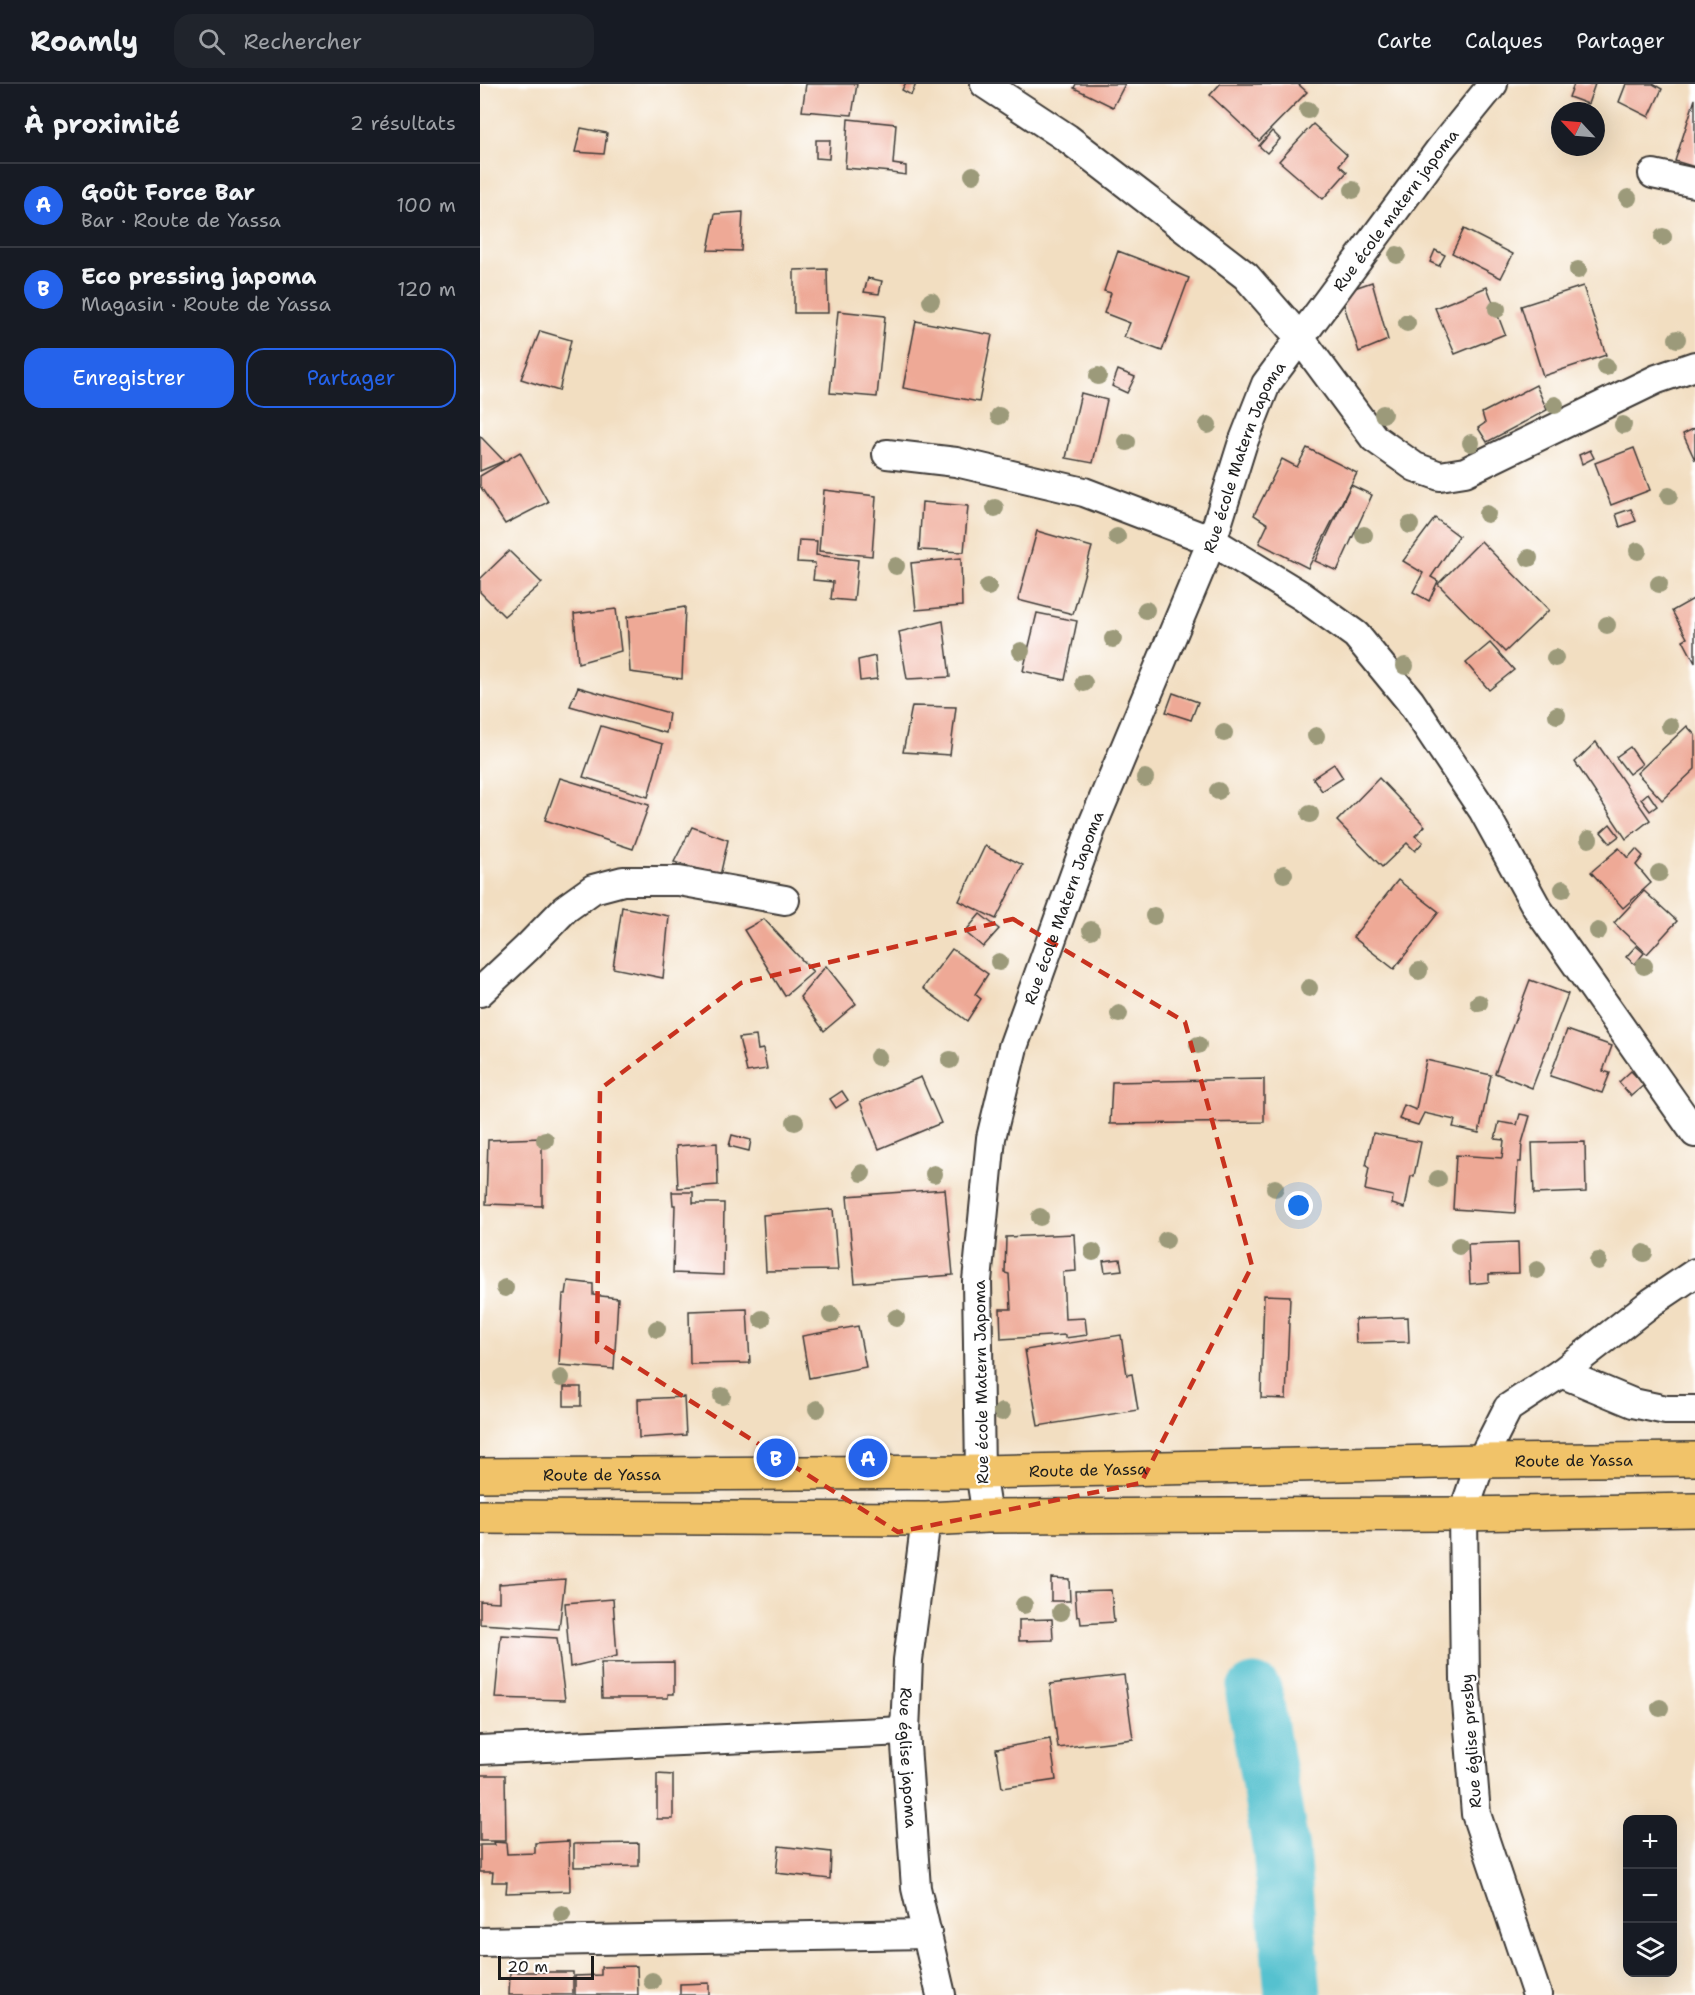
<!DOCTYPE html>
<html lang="fr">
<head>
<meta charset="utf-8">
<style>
	body { margin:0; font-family:"Shantell Sans",sans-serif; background:#20242c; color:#f1f3f6 }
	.controls { position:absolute; right:18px; bottom:18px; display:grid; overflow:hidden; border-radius:12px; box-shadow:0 6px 24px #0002 }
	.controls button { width:54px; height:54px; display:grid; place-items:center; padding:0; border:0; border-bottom:2px solid #363941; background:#171b24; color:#f1f3f6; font:30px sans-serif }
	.compass { position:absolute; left:1071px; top:18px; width:54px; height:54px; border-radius:50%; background:#171b24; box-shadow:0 6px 24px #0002; rotate:296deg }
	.scale { position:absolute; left:18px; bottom:15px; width:96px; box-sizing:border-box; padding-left:6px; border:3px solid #1c1c1c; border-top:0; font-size:16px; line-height:21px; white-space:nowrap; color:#1c1c1c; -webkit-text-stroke:4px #fff; paint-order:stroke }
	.you { position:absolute; left:819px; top:1122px; width:21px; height:21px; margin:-15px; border:4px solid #fff; border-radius:50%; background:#1a73e8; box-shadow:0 0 0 9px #1a73e833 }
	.badge { display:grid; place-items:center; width:39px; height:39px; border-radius:50%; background:#2563eb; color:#fff; font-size:20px; font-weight:700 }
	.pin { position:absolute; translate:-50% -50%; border:3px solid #fff; box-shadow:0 2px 6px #0006 }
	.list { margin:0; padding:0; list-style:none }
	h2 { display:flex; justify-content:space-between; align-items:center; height:78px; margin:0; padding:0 24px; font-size:26px }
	h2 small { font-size:20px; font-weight:400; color:#9ea1a6 }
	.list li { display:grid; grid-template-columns:39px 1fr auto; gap:18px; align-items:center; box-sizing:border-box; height:84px; padding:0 24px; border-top:2px solid #363941 }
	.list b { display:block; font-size:22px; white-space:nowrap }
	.list p { margin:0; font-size:20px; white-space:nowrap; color:#9ea1a6 }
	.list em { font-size:20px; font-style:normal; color:#9ea1a6 }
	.actions { display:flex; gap:12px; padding:18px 24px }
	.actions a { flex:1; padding:14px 0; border:2px solid #2563eb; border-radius:18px; text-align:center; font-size:21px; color:#2563eb }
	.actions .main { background:#2563eb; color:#fff }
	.icon { flex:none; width:33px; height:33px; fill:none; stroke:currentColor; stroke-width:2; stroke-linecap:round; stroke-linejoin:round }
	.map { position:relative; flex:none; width:1215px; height:1911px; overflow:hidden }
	header { display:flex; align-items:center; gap:36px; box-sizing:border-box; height:84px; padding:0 30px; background:#171b24; border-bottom:2px solid #363941 }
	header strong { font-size:28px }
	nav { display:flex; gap:33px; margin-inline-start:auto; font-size:21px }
	.search { width:420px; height:54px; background:#20242c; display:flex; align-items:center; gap:15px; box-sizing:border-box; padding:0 21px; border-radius:18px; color:#9ea1a6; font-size:22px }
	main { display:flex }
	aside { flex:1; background:#171b24 }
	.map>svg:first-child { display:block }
</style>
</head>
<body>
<header>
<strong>Roamly</strong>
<div class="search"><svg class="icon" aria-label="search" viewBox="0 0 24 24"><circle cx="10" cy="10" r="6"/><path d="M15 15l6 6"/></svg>Rechercher</div>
<nav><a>Carte</a><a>Calques</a><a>Partager</a></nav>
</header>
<main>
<aside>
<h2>À proximité<small>2 résultats</small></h2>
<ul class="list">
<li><span class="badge">A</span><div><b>Goût Force Bar</b><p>Bar · Route de Yassa</p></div><em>100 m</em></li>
<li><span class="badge">B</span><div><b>Eco pressing japoma</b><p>Magasin · Route de Yassa</p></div><em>120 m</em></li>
</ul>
<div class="actions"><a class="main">Enregistrer</a><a>Partager</a></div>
</aside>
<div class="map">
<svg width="1215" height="1911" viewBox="0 0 1215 1911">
	<rect width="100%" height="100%" fill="#fff"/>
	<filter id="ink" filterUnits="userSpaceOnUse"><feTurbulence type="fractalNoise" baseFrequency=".0167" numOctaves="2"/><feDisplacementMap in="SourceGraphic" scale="12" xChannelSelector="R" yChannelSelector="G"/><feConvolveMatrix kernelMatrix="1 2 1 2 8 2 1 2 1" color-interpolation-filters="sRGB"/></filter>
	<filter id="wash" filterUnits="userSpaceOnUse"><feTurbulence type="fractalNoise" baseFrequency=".008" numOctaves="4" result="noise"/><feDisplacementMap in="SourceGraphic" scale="24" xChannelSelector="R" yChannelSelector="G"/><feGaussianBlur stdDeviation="1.35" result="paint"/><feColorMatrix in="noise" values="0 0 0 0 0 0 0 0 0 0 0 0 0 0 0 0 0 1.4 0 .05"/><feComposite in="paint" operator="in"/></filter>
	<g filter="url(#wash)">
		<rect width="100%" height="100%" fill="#f2dec1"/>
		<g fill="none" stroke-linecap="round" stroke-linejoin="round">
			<!-- river -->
			<polyline stroke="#55c1cf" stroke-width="57" points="774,1609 801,1766 813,1911"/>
		</g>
		<g id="blocks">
			<!-- building -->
			<g fill="#eea996">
				<polygon points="326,0 377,0 372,31 322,27"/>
				<polygon points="425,0 436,0 431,11 422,6"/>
				<polygon points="596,0 645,0 633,23 594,4"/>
				<polygon points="740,0 818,0 827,8 779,57 730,11"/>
				<polygon points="1094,0 1115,0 1108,20 1089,13"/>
				<polygon points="1146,0 1173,0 1182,5 1169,33 1139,18"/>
				<polygon points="1215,15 1215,83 1195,77"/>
				<polygon points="368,35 416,40 413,80 426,82 426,91 412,89 412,88 365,84"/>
				<polygon points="833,40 867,71 859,81 867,88 843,115 799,77"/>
				<polygon points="101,44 127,49 124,70 95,68"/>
				<polygon points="792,47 800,55 787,69 779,62"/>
				<polygon points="336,56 350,56 349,75 336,74"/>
				<polygon points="263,128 261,167 228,166 235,130"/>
				<polygon points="984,145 1033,170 1021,194 972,169"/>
				<polygon points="955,166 965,171 959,182 950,178"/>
				<polygon points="638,167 709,194 682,267 644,253 650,239 624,229 631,209 624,207"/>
				<polygon points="347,185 348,229 314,229 314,186"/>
				<polygon points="388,194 402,197 399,210 384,208"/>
				<polygon points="892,198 908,256 879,268 860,209"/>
				<polygon points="1103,202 1126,271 1063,292 1041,222"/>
				<polygon points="1007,203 1025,250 975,270 955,224"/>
				<polygon points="358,227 405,232 397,313 350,309"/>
				<polygon points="436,237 512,251 499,318 423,304"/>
				<polygon points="60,247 91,256 79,307 41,295"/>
				<polygon points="638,286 655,293 647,309 632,302"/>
				<polygon points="1056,301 1067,326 1007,358 998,344 1005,339 1002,329"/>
				<polygon points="601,309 627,316 613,379 586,374"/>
				<polygon points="1215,344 1215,376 1203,350"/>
				<polygon points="0,352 24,377 0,387"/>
				<polygon points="827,364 877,389 828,484 779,459 788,440 774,431 802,375 817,383"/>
				<polygon points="1154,364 1170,406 1131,421 1115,379"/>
				<polygon points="1110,366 1114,374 1102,380 1099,371"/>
				<polygon points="40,368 68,418 25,440 0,402 0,392"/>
				<polygon points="871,401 892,411 857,487 835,477"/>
				<polygon points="344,406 396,412 392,472 339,467"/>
				<polygon points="442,418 488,422 484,468 439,466"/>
				<polygon points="1151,425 1156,437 1140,443 1136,430"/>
				<polygon points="955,434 979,452 951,493 958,497 949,517 933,508 943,489 923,477"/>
				<polygon points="557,447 612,463 593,530 538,516"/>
				<polygon points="319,456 337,457 336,471 378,476 374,517 351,515 353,498 333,496 335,479 317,478"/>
				<polygon points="1001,457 1069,526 1025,568 958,500"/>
				<polygon points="29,467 62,499 24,532 0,508 0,495"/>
				<polygon points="481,474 482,522 436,526 431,479"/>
				<polygon points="1215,514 1215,579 1203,556 1207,554 1192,527"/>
				<polygon points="205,523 202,595 150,588 147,533"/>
				<polygon points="136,525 141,567 98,579 94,530"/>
				<polygon points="557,529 597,537 585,596 543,587"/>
				<polygon points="463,537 470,593 427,595 419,548"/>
				<polygon points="1010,559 1034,586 1009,606 986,579"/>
				<polygon points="395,572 397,595 380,597 378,576"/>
				<polygon points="98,603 189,629 186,649 90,622"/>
				<polygon points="693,609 718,618 711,636 686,628"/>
				<polygon points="432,622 476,623 470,671 423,668"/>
				<polygon points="121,642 183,660 168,713 103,693"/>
				<polygon points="1207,642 1215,651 1215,685 1182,716 1157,689"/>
				<polygon points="1116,658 1170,736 1146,755 1095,678"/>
				<polygon points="1150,663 1162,680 1149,690 1136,673"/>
				<polygon points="854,680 863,694 842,707 833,694"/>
				<polygon points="80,694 169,721 153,765 65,736"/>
				<polygon points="899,694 945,742 935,752 943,758 935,767 927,759 902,783 857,737"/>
				<polygon points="1168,709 1177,722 1170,727 1161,715"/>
				<polygon points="1130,740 1139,752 1130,759 1121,748"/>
				<polygon points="212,743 248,756 240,792 194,778"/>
				<polygon points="505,762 543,781 516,835 479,817"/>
				<polygon points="1139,764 1148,774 1156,765 1163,772 1156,781 1171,799 1143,824 1111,788"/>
				<polygon points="918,796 959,828 914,885 873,853"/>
				<polygon points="1164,807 1197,837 1167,870 1134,839"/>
				<polygon points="142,823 189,832 183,894 133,884"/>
				<polygon points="500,830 519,845 503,863 485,848"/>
				<polygon points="284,835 333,888 305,912 264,846"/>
				<polygon points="1156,862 1164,869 1155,880 1146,873"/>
				<polygon points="472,865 508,890 495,910 501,915 487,937 443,904"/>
				<polygon points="346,882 376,920 344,947 320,913"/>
				<polygon points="1050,896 1088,910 1052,1004 1015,989"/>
				<polygon points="1087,946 1132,962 1123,987 1130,989 1122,1009 1070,992"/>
				<polygon points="276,952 278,966 283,965 287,985 267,988 259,954"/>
				<polygon points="946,976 1011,991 999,1049 973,1043 975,1036 944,1029 938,1041 919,1035 924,1021 936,1026"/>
				<polygon points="1151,987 1164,1001 1151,1012 1139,998"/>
				<polygon points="441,993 461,1039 399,1065 380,1018"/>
				<polygon points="784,995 784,1038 630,1040 632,998"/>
				<polygon points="362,1007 368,1016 356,1024 350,1015"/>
				<polygon points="1040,1030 1050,1032 1042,1059 1041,1078 1038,1078 1035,1129 973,1125 976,1071 1022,1074 1024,1056 1015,1055 1019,1038 1037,1041"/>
				<polygon points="893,1049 941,1058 934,1092 931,1092 925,1124 912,1120 913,1112 885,1106 889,1084 886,1082"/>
				<polygon points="252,1051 271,1056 269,1067 249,1062"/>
				<polygon points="62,1054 62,1122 6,1120 8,1056"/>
				<polygon points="1105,1058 1106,1108 1054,1110 1052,1059"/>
				<polygon points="237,1059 238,1101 198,1104 196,1062"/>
				<polygon points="465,1105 473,1191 375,1199 367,1112"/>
				<polygon points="192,1108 213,1108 213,1119 244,1119 243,1191 193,1189 195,1121 193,1121"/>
				<polygon points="353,1125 358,1186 286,1187 283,1131"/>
				<polygon points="594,1150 596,1187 583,1188 585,1235 605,1234 607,1251 585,1254 585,1251 521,1255 520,1225 531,1225 529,1190 525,1189 526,1153"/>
				<polygon points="1038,1158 1039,1189 1009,1190 1009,1198 990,1200 988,1160"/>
				<polygon points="640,1175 642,1186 625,1188 623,1177"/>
				<polygon points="88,1197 113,1200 113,1211 138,1214 134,1285 79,1281 83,1210 86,1210"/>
				<polygon points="784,1211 810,1212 806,1315 781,1314"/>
				<polygon points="267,1225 270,1279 210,1280 209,1227"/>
				<polygon points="928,1233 929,1258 876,1259 875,1235"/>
				<polygon points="378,1242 386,1283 329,1294 322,1252"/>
				<polygon points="641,1251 647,1291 652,1290 658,1326 558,1342 545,1266"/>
				<rect x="84" y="1303" width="17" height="19"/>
				<polygon points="204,1313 206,1351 159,1354 158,1315"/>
				<polygon points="571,1494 589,1495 590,1517 571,1517"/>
				<polygon points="85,1495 79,1545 0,1540 0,1517 19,1518 19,1500"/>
				<polygon points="631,1506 634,1538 601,1540 600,1532 597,1533 595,1507"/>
				<polygon points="133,1515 137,1572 90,1583 85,1519"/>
				<polygon points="572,1535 573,1556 539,1557 539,1536"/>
				<polygon points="21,1551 77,1554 85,1616 15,1614"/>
				<polygon points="194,1578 194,1610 188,1610 188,1614 122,1614 121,1579"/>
				<polygon points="644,1591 653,1655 578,1664 570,1600"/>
				<polygon points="570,1655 576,1696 522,1704 516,1665"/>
				<polygon points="177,1690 193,1691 193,1735 177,1735"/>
				<polygon points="0,1691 25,1691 26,1757 0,1757"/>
				<polygon points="89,1757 90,1807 26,1809 27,1798 12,1798 13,1788 0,1788 0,1761 15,1761 14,1758 26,1759 27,1770 55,1769 55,1759"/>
				<polygon points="159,1759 159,1782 94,1783 94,1760"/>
				<polygon points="299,1762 351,1768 350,1795 296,1789"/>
				<polygon points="157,1882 158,1911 95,1911 95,1892 121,1891 121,1883"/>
				<polygon points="30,1888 93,1888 93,1911 29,1911"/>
				<polygon points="229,1899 229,1911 200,1911 200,1900"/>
			</g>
		</g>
	</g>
	<g filter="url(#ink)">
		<use href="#blocks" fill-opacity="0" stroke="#3c3935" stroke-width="1.5"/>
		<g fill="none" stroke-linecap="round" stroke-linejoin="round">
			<defs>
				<g id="minor">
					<polyline points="505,0 587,54 766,192 820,254 894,354 935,383 960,392 985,388 1177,295 1215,282"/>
					<polyline points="1173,90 1215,99"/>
					<polyline points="407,370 476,378 604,408 732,457 822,512 876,551 930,617 1003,726 1057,824 1215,1049"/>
					<polyline points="0,908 47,864 85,825 113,805 143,797 199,797 305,816"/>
					<polyline points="1081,1289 1153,1319 1186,1326 1215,1326"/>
					<path id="s1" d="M507,1432L500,1388L497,1197L511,1054L533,963L611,745L732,457L762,361L786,300L961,64L1013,0"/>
					<path id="s2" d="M446,1435L428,1576L425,1647L436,1804L461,1911"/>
					<polyline points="0,1666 425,1647"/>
					<polyline points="0,1858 447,1850"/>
					<polyline points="1057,1911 996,1730 985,1595 983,1430 1001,1377 1028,1324 1081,1289 1172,1218 1215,1189"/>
				</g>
				<g id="primary">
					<path id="s3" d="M0,1391L500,1388L1001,1377L1215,1375"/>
					<polyline points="0,1433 446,1435 507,1432 983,1430 1215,1426"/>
				</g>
			</defs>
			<!-- minor casing -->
			<use href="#minor" stroke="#3c3935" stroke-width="32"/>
			<!-- primary casing -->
			<use href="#primary" stroke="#3c3935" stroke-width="36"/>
			<!-- minor -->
			<use href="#minor" stroke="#fff" stroke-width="28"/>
			<!-- primary -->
			<use href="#primary" stroke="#f1c369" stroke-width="33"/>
		</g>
		<!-- trees -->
		<g fill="#9c9a7a">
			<circle cx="828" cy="26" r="9"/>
			<circle cx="493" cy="91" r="9"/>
			<circle cx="873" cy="106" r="9"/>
			<circle cx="1148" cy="114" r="9"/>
			<circle cx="1183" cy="153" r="9"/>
			<circle cx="917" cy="171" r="9"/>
			<circle cx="1098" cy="186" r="9"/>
			<circle cx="451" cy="217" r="9"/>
			<circle cx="1017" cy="225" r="9"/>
			<circle cx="927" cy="239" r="9"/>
			<circle cx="1197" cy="255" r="9"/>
			<circle cx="1126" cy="283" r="9"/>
			<circle cx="618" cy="292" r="9"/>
			<circle cx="1075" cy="321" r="9"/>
			<circle cx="903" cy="330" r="9"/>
			<circle cx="519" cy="332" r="9"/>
			<circle cx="728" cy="341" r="9"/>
			<circle cx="1143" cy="341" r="9"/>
			<circle cx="647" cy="358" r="9"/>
			<circle cx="991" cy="359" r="9"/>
			<circle cx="1189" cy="412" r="9"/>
			<circle cx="515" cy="424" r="9"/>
			<circle cx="1007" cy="430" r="9"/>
			<circle cx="930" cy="441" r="9"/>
			<circle cx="884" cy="451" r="9"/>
			<circle cx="637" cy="453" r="9"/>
			<circle cx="1158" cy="467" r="9"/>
			<circle cx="1049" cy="474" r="9"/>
			<circle cx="416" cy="482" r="9"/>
			<circle cx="1179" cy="500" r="9"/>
			<circle cx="508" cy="503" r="9"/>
			<circle cx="666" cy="526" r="9"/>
			<circle cx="1127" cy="541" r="9"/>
			<circle cx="633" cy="555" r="9"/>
			<circle cx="541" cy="567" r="9"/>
			<circle cx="1075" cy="574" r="9"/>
			<circle cx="925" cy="582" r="9"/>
			<circle cx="604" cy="599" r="9"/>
			<circle cx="1077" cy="631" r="9"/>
			<circle cx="1190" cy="642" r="9"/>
			<circle cx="744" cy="649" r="9"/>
			<circle cx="836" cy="652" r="9"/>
			<circle cx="665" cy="694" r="9"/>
			<circle cx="738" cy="707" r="9"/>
			<circle cx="830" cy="730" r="9"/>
			<circle cx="1109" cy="755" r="9"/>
			<circle cx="1179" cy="789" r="9"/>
			<circle cx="804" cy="790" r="9"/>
			<circle cx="1083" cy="805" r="9"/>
			<circle cx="674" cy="832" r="9"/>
			<circle cx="611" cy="846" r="9"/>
			<circle cx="1118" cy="847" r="9"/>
			<circle cx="519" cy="878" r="9"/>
			<circle cx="1164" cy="882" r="9"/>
			<circle cx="939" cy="887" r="9"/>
			<circle cx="829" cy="904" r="9"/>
			<circle cx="999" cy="919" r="9"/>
			<circle cx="639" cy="930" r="9"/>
			<circle cx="718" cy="961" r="9"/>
			<circle cx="398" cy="973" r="9"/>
			<circle cx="470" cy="976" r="9"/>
			<circle cx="315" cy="1038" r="9"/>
			<circle cx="65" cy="1056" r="9"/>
			<circle cx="382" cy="1089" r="9"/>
			<circle cx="454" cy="1090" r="9"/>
			<circle cx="958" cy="1095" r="9"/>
			<circle cx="795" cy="1104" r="9"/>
			<circle cx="560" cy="1133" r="9"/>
			<circle cx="686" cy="1156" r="9"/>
			<circle cx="979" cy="1162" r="9"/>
			<circle cx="613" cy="1168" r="9"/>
			<circle cx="1164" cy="1169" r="9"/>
			<circle cx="1118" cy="1177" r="9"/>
			<circle cx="1057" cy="1186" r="9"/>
			<circle cx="25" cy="1204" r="9"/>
			<circle cx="351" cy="1231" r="9"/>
			<circle cx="416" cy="1234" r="9"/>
			<circle cx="282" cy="1235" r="9"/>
			<circle cx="177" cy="1245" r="9"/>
			<circle cx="81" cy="1294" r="9"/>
			<circle cx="242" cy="1312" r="9"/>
			<circle cx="337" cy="1325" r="9"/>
			<circle cx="522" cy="1328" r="9"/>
			<circle cx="544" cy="1521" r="9"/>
			<circle cx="581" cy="1528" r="9"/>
			<circle cx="1180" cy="1624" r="9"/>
			<circle cx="82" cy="1830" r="9"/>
			<circle cx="172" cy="1897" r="9"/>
		</g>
	</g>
	<!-- marked area -->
	<path fill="none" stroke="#c8321e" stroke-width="4.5" stroke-dasharray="12 8" stroke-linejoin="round" d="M533,835L705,938L772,1182L661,1399L418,1448L117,1258L120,1005L261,899Z"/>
	<g text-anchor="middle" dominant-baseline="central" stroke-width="4.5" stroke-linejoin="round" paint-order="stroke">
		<!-- street labels -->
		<g font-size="16" fill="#1c1c1c" stroke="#fff">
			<text stroke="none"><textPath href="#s1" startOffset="1400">Rue école matern japoma</textPath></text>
			<text stroke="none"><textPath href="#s1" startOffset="1107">Rue école Matern Japoma</textPath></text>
			<text stroke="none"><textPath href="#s1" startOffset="621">Rue école Matern Japoma</textPath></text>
			<text transform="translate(501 1298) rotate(-91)">Rue école Matern Japoma</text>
			<text stroke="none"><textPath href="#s3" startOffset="1094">Route de Yassa</textPath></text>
			<text stroke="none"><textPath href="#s3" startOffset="608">Route de Yassa</textPath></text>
			<text stroke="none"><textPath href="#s3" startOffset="122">Route de Yassa</textPath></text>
			<text transform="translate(991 1657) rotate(-94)">Rue église presby</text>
			<text stroke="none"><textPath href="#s2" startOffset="240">Rue église japoma</textPath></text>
		</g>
	</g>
</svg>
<div class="controls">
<button>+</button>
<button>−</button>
<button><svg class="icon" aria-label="layers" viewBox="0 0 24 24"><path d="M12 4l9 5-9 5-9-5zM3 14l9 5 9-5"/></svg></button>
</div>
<svg class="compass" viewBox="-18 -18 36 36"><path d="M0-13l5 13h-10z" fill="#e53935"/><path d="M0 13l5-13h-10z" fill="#9ea1a6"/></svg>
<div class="scale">20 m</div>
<div class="you"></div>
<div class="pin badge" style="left:388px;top:1374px">A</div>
<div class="pin badge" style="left:296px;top:1374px">B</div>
</div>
</main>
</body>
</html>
